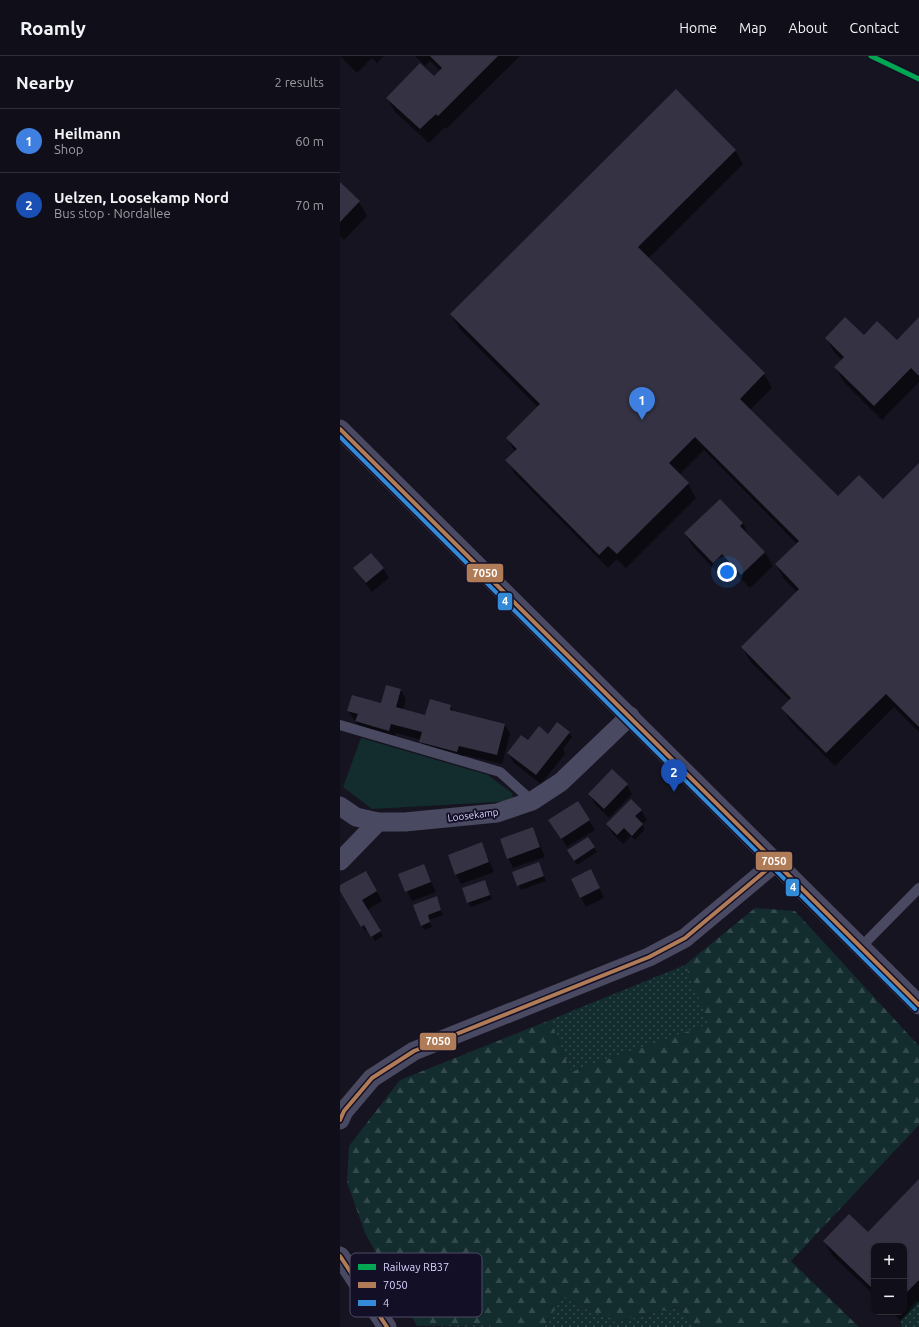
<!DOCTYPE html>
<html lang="en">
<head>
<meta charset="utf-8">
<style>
	body { margin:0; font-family:Ubuntu,sans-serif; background:#1e1d26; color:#f1f3f6 }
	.controls { position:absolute; right:12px; bottom:12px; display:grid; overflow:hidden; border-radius:8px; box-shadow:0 1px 3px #0004 }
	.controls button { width:36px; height:36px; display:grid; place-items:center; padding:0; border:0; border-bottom:1px solid #302f38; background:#100f19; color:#f1f3f6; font:20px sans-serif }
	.you { position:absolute; left:387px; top:516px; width:14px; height:14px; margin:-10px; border:3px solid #fff; border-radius:50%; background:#1a73e8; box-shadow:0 0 0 6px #1a73e833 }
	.badge { display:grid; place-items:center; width:26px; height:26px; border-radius:50%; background:#db2777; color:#fff; font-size:13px; font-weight:700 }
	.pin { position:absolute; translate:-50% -33px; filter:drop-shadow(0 1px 2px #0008) }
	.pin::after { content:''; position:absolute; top:21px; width:14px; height:12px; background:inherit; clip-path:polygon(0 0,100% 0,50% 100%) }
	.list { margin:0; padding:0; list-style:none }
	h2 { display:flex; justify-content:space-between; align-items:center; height:52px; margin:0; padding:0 16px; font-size:17px }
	h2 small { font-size:13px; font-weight:400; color:#9c9ca2 }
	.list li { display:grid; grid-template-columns:26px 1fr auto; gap:12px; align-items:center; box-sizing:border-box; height:64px; padding:0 16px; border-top:1px solid #302f38 }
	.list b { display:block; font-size:15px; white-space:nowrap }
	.list p { margin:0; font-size:13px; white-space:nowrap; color:#9c9ca2 }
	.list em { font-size:13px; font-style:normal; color:#9c9ca2 }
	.map { position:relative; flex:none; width:579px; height:1271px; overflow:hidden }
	header { display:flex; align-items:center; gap:24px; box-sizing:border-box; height:56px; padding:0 20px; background:#100f19; border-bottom:1px solid #302f38 }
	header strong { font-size:19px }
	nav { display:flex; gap:22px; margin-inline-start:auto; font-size:14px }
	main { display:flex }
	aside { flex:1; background:#100f19 }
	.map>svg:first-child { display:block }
</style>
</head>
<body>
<header>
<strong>Roamly</strong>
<nav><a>Home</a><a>Map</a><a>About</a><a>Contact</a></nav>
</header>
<main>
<aside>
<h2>Nearby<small>2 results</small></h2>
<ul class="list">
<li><span class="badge" style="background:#3f7fe0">1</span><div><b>Heilmann</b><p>Shop</p></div><em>60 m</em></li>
<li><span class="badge" style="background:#1a4fb4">2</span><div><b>Uelzen, Loosekamp Nord</b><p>Bus stop · Nordallee</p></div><em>70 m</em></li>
</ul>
</aside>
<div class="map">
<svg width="579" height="1271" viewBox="0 0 579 1271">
	<defs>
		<pattern id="grass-dots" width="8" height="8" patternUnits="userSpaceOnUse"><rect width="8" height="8" fill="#132c2d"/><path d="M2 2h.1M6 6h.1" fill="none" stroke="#354a4c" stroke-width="1.8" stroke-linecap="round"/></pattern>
		<pattern id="forest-firs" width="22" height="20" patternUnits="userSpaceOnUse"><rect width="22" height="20" fill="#132c2d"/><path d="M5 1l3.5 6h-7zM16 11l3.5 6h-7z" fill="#354a4c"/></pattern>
	</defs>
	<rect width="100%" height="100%" fill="#161421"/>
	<!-- grass -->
	<g fill="url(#grass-dots)">
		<polygon points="345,909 370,968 231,1016 210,964"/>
		<polygon points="222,1241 275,1266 338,1251 357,1271 204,1271"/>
		<polygon points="577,1244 579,1246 579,1271 561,1271 561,1263"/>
		<polygon points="149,1268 151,1271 77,1270"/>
	</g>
	<!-- forest -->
	<polygon fill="url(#forest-firs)" points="415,852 455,855 579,990 579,1069 451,1205 519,1271 357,1271 338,1251 275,1266 222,1241 204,1271 151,1271 149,1268 77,1270 25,1177 7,1126 9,1090 60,1024 210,964 231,1016 369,968 345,909"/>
	<!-- green -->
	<polygon fill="#132c2d" points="21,682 148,719 172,737 174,745 32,753 3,731"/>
	<!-- shadow -->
	<g fill="#0007">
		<polygon points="0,0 44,0 37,7 32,2 17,17"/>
		<polygon points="75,0 180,0 106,73 105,71 89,87 55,56 47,42 94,22 100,15 90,5 85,10"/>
		<polygon points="395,94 403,108 309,202 424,318 432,332 410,354 498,442 543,445 579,409 579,676 554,651 495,710 451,666 442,652 450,645 410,605 402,591 457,536 444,523 436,509 457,488 364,394 339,419 348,428 356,442 286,512 277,503 268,512 175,418 167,404 175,396 167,382 198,351 119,272 111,258"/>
		<polygon points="0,128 19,146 27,160 4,184 0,180"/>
		<polygon points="579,263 579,326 542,364 503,325 495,311 502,304 494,296 486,282 524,280 557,285"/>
		<polygon points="403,467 410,482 425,496 433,510 410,532 390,512 381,520 354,492 345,478"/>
		<polygon points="43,512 49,522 32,536 14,513"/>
		<polygon points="61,634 66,643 63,654 86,661 110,649 114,656 165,669 170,678 162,708 124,699 123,705 86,695 81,684 56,677 54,684 22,675 8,655 41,648"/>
		<polygon points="229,677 232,681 223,693 225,698 201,728 174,707 168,697 188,686"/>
		<polygon points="287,729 292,738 269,762 255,748 249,738"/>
		<polygon points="301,754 307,764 302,768 305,773 295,784 291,780 283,788 273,778 267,769"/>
		<polygon points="249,764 255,774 227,791 215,773"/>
		<polygon points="193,772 205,801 173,812 168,802"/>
		<polygon points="142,787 154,816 121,828 116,818"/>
		<polygon points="254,791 257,796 237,809 230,799"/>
		<polygon points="83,809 96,836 72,845 60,819"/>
		<polygon points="201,812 206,825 181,834 173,816"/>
		<polygon points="26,816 42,845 27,854 43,880 35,885 28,873 25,875 0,833 0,831"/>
		<polygon points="256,824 264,842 246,851 241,841"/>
		<polygon points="144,825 152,843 131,851 128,846"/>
		<polygon points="96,842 103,859 89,864 92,871 84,874 82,870"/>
		<polygon points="579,1125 579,1246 561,1265 552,1256 564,1256 564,1190 534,1190 534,1239 492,1199 484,1185 531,1180"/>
	</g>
	<!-- building -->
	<g fill="#343243">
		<polygon points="90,0 158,0 98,60 96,58 80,73 46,42 80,7 94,20 102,12"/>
		<polygon points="336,33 396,94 298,191 425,317 400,343 498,440 519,419 543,443 579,407 579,671 546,638 486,697 441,652 451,642 401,591 459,533 435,508 459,485 355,381 329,407 349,427 277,498 268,490 259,499 165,404 177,393 166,382 200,348 110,258"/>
		<polygon points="0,126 20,145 0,166"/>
		<polygon points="505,261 524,279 537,265 557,284 579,261 579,320 571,312 534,350 494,311 504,301 485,282"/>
		<polygon points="380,443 403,467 400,470 425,496 401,519 382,498 373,507 344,477"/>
		<polygon points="31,497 44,512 26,527 13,512"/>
		<polygon points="46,629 61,633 56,651 85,659 90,643 111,649 110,654 165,668 157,699 119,690 117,696 79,686 82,676 51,668 49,675 15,665 18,658 7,655 12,639 41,647"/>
		<polygon points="217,666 230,676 196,719 167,697 181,679 188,684 199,670 208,678"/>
		<polygon points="272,713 288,728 264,753 248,738"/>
		<polygon points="291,743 302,754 295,760 303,768 292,780 284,772 277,779 266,768"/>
		<polygon points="238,745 250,764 221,783 208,764"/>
		<polygon points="193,771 200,791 167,803 160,783"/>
		<polygon points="248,781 255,791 234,805 227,794"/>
		<polygon points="142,786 149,806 115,819 108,799"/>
		<polygon points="199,806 204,820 177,830 172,816"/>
		<polygon points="84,808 91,826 65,836 58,818"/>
		<polygon points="251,813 260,832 240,842 231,823"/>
		<polygon points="26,815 37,835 22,844 41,875 31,881 24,869 21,871 0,835 0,829"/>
		<polygon points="145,824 150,839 127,847 122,832"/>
		<polygon points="97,840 101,854 88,859 90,866 81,870 73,849"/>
		<polygon points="579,1123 579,1224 564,1239 564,1190 534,1190 534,1234 483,1185 509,1158 528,1176"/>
	</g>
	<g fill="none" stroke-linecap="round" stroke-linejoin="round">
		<!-- lane -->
		<g stroke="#4a4962" stroke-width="10">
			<polyline points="0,669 160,716 192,745"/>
			<polyline points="521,891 579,832"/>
		</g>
		<!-- street -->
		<g stroke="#4a4962" stroke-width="19">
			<polyline points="0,373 579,949"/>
			<polyline points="0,750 16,761 38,766 65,766 157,757 192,745 221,726 290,660"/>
			<polyline points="0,805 38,766"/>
			<polyline points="0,1064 4,1055 32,1022 74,995 309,901 345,882 436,806"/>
			<polyline points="0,1200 47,1271"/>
		</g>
		<defs>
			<g id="bus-1">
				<polyline points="0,373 579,949"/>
				<polyline points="0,1064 4,1055 32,1022 74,995 309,901 345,882 436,806"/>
				<polyline points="0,1200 47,1271"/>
			</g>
			<polyline id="bus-2" points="0,381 575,953"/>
		</defs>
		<!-- bus-1 casing -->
		<use href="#bus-1" stroke="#130f26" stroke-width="7"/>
		<!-- bus-2 casing -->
		<use href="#bus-2" stroke="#130f26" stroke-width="7"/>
		<!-- bus-1 -->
		<use href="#bus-1" stroke="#b07c57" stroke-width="4"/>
		<!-- bus-2 -->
		<use href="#bus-2" stroke="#338bd7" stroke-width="4"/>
		<defs>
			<polyline id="rail-1" points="531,0 579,23"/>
		</defs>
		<!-- rail-1 casing -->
		<use href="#rail-1" stroke="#130f26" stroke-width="8"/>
		<!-- rail-1 -->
		<use href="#rail-1" stroke="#00a651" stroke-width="5"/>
	</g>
	<g text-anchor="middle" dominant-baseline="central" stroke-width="4" stroke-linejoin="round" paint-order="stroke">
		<!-- street labels -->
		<g font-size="10" fill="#d9d4ff" stroke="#130f26">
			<text transform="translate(133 759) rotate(-7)">Loosekamp</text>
		</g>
	</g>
	<!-- legend -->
	<rect x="10" y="1197" width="132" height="64" rx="6" fill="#130f26" stroke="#4e4a67" stroke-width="1"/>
	<rect x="18" y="1208" width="18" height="6" fill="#00a651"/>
	<rect x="18" y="1226" width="18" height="6" fill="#b07c57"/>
	<rect x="18" y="1244" width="18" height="6" fill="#338bd7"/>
	<g font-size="11" fill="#d9d4ff">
		<text x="43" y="1215">Railway RB37</text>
		<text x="43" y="1233">7050</text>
		<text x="43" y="1251">4</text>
	</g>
	<g stroke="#130f26" stroke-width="1.5">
		<rect x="126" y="507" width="38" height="20" rx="4" fill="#b07c57"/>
		<rect x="157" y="536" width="16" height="19" rx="4" fill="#338bd7"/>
		<rect x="415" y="795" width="38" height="20" rx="4" fill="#b07c57"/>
		<rect x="445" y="822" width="15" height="19" rx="4" fill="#338bd7"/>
		<rect x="79" y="976" width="38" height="19" rx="4" fill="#b07c57"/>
	</g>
	<g font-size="11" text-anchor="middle" font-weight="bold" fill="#fff">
		<text x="145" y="521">7050</text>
		<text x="165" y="549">4</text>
		<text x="434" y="809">7050</text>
		<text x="453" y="835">4</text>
		<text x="98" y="989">7050</text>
	</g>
</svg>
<div class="controls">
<button>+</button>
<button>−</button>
</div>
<div class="you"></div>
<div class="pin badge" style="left:302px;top:364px;background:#3f7fe0">1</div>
<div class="pin badge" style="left:334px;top:736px;background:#1a4fb4">2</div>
</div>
</main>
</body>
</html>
